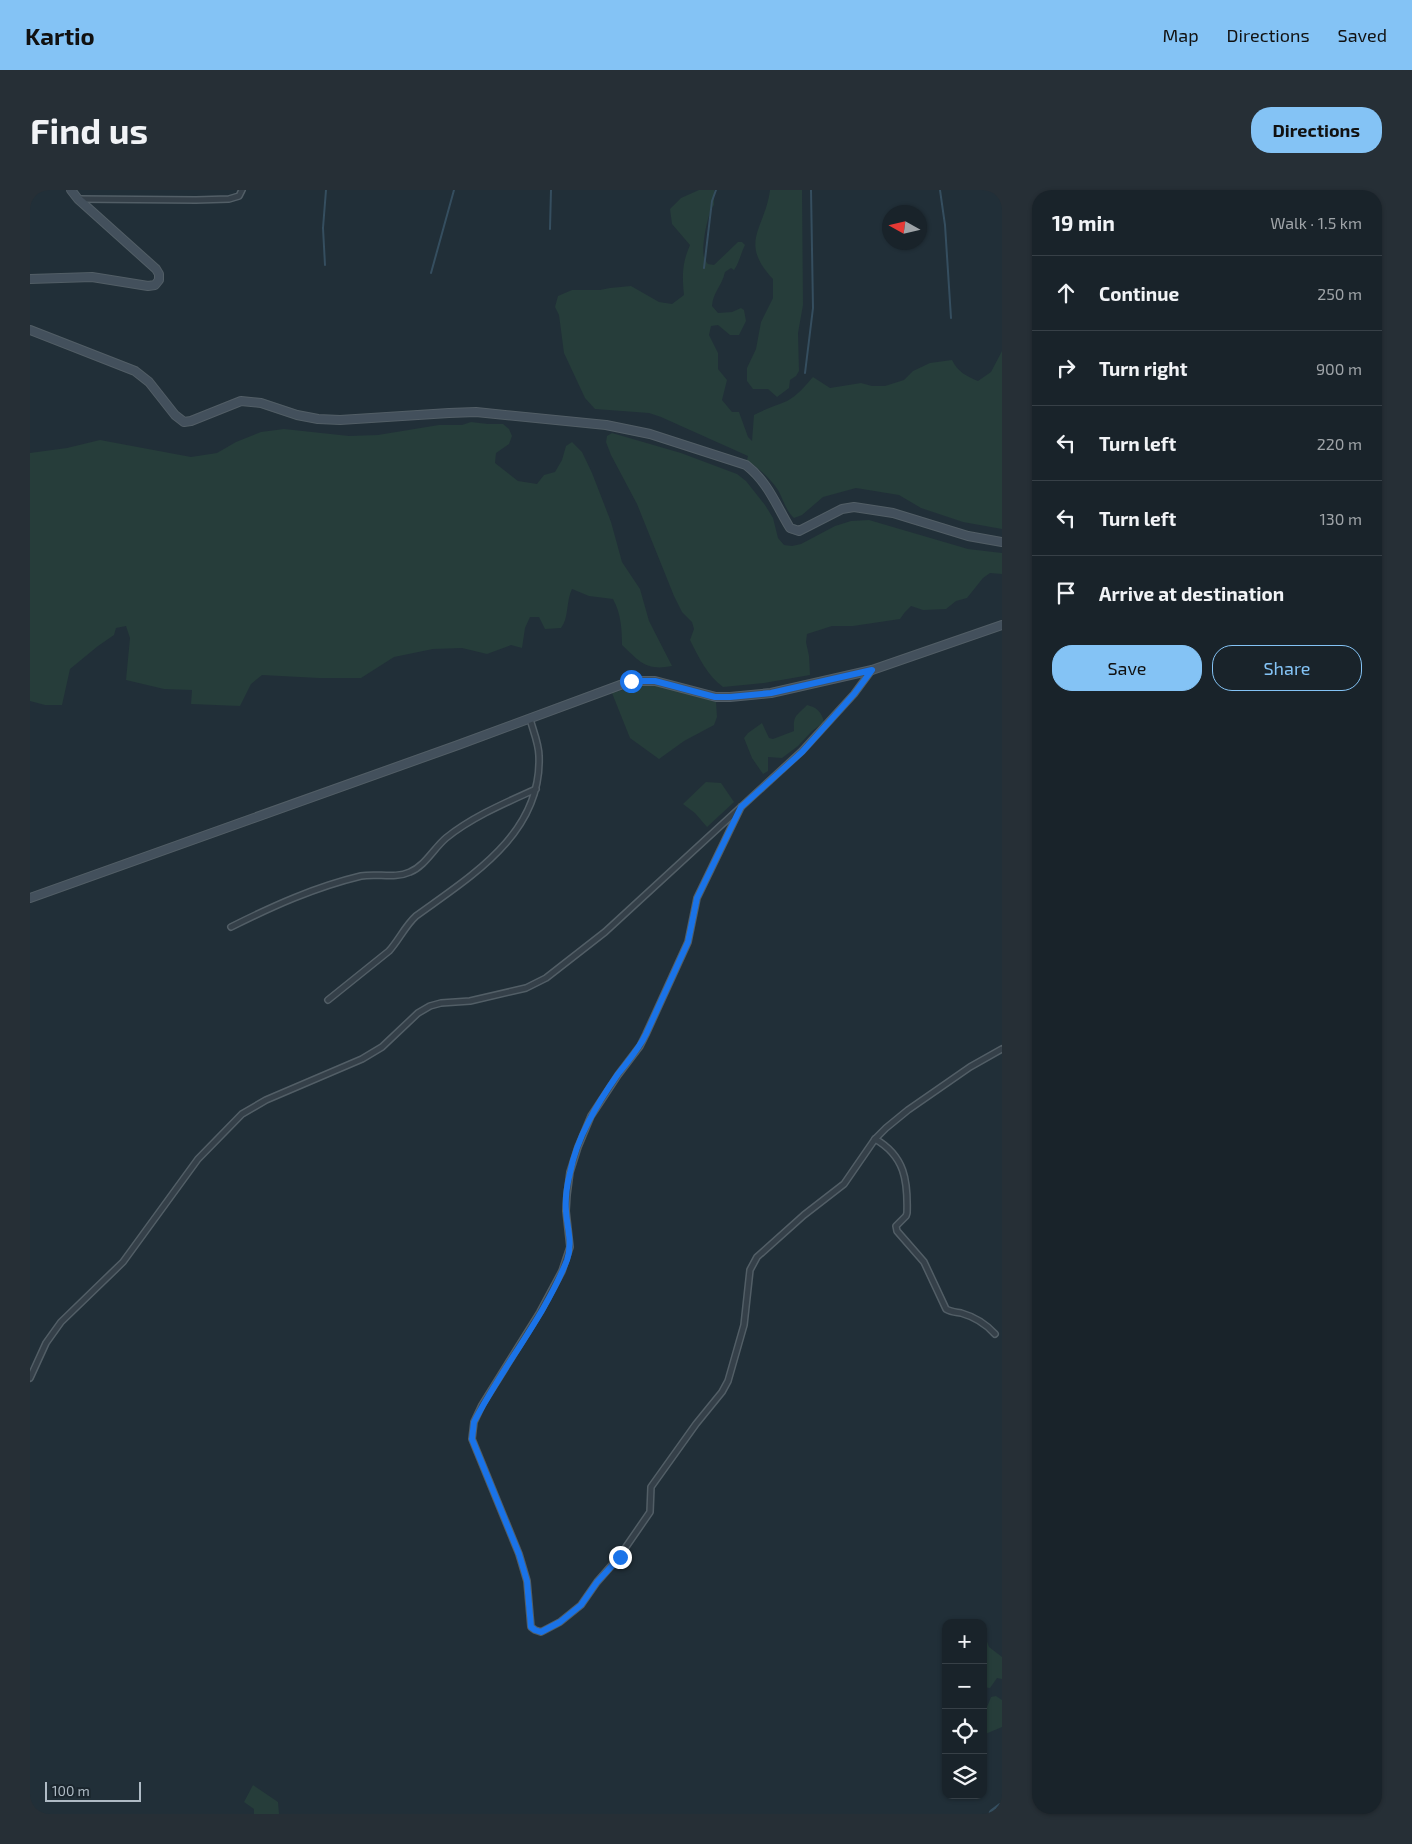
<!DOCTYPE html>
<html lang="en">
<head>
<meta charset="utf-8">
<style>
	body { margin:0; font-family:"Exo 2",sans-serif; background:#262f36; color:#f1f3f6 }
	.controls { position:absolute; right:15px; bottom:15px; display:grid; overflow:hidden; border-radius:10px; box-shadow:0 1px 4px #0004 }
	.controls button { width:45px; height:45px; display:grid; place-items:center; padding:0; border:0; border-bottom:1px solid #374047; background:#19232a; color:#f1f3f6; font:25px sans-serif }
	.compass { position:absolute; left:852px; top:15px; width:45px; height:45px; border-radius:50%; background:#19232a; box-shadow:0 1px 4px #0004; rotate:278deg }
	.scale { position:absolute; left:15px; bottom:12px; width:96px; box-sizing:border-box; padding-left:5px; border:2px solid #afbbc5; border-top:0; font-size:14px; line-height:18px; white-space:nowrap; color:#afbbc5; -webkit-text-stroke:4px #1a252d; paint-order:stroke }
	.stop { position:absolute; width:15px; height:15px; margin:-11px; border:4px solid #1a73e8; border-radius:50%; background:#fff }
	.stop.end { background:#1a73e8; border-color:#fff; box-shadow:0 1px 5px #0008 }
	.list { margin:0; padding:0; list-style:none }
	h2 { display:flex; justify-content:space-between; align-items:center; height:65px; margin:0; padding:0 20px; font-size:21px }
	h2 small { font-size:16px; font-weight:400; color:#9fa4a8 }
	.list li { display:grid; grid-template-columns:32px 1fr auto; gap:15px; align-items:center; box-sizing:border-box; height:75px; padding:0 20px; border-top:1px solid #374047 }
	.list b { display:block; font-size:19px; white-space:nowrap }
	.list em { font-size:16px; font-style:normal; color:#9fa4a8 }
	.actions { display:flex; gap:10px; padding:15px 20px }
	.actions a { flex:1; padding:11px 0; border:1px solid #84c3f5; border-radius:20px; text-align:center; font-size:18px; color:#84c3f5 }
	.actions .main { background:#84c3f5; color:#111 }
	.icon { flex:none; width:28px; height:28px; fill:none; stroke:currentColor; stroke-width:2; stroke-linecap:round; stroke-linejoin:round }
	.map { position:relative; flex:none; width:972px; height:1624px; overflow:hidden; border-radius:20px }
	header { display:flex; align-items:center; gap:30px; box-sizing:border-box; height:70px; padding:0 25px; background:#84c3f5; color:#111 }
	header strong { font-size:24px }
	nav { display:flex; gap:28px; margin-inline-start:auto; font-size:18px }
	.intro { display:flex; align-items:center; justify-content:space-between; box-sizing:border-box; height:120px; padding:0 30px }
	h1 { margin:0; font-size:35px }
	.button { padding:12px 22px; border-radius:20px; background:#84c3f5; color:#111; font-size:18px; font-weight:700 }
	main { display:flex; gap:30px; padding:0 30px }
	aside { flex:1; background:#19232a; border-radius:20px; box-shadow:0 1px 4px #0004 }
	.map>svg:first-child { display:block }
</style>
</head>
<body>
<header>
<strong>Kartio</strong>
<nav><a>Map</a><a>Directions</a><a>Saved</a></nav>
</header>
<div class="intro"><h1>Find us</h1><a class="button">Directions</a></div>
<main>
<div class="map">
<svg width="972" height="1624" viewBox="0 0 972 1624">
	<rect width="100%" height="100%" fill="#212f38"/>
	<!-- green -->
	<g fill="#263d3a">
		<path d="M669,0H684V15C678,21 671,58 674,67C674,68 677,73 678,74L684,75L708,52H712L715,55C711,63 709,73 704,80L701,78L695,82C692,96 683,102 682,116L688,123L702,122L711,118L714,120L716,131L709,145H700L688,135L681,136L679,145L688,163V179L697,190L692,210L702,222H709L718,247L722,251L724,225C735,219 745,216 757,211C767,206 776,195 783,187L800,198L831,193L842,196H855L874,190L883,181L900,173L922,170C928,182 936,186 948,191L961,182L972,161V339L933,332L891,318L869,305L826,298L793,307L772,325L764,328C756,321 753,309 748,300C739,287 729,279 717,270L718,266L631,227L619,223L565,219L555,208L534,163L529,125L525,117L528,106L542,100H570L580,98L601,96L629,112L642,114L654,105C652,86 652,73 660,55L642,34L640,19L651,8Z"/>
		<path d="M740,0H772L773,115L768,143L769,181L766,186L760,190L759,198L747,207L738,199H723L717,191V178L726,159L731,132L743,108V89C708,52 735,39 740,0Z"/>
		<path d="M441,232L458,234H473L479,239L482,246L479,254L466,263L465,273L488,291L507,294L514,285L525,282L532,270L536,256L542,252L552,262L562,283L581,332L592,372L610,399L619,431L642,476C616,481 610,472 592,455C592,440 591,423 583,409L559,406L542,399C536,411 539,428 531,438L515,439L509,427H500L495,438L492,458L481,455L457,464L432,458L403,459L364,467L331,488H289L232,485L221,494L210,516L161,514L162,500L134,499L96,490L100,448L96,436L86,438L84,445L68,456L40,479L32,515H15L0,511V263L37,258L70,250L161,267L187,263L206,252L231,242L254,239L319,246L348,245L409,235H432Z"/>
		<path d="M582,243L651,263L707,284L716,291L735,315L743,328L748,348L754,355L762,356L771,354L805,336L821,331L839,330L938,359L972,363V384L960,383L953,388L937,408L926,411L916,419L893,420L881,416L875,422L870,429L823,436H802L777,444L776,452L779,466L780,485L734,493L693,497C677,485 669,468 660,450L664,439L662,432L652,422L644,406L607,314L581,265L576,252L577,246Z"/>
		<polygon points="617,493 627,494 686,512 687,527 684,535 654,551 629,569 600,548 582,503"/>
		<path d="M777,515C786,517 792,522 794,532L782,541L768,556L752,568L738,567V581L733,584L722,568L714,548L718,543L732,533L739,548L743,549L764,541C763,524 767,526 777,515Z"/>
		<polygon points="676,592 691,593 704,612 677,637 665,623 653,614"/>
		<polygon points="953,1441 959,1457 972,1467 972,1489 967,1488 960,1498 953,1497"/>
		<polygon points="966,1506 972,1510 972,1537 953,1545 953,1517 957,1517 961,1507"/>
		<polygon points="223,1595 248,1612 249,1624 224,1624 224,1619 214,1612"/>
	</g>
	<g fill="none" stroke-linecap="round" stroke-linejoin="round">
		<!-- stream -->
		<g stroke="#354e5f" stroke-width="2">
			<polyline points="910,0 915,35 921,128"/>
			<polyline points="520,39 521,0"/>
			<polyline points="295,75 293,38 296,0"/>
			<polyline points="674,78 682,11 686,0"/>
			<polyline points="401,83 424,0"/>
			<polyline points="775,183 783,118 781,0"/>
		</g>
		<!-- river -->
		<polyline stroke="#354e5f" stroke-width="11" points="964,1624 972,1618"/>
		<defs>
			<g id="minor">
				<polyline points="49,9 166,10 199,9 209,6 212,0"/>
				<polyline points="711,617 667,708 658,752 616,844 610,856 588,885 561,926 548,957 540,982 537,1005 536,1021 540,1057 532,1081 510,1122 452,1215 444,1232 442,1249 489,1364 497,1391 501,1437 505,1440 511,1442 530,1432 551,1415 567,1392 589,1367 620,1322 621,1297 666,1234 692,1202 698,1191 714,1135 720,1080 727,1067 774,1025 814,994 845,949 856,938 878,920 940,877 972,859"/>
				<path d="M201,737C243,716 285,697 331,686C347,683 365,689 380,682C395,676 404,658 416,648C442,627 475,613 506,599"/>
				<path d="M298,810L359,761C369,750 375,736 386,726C441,686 512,644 509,566C509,554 503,540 500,529"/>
				<path d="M845,949C875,966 878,991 877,1023L876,1026L866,1036L867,1041L894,1072L916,1119C921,1122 925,1122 931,1123C945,1127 956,1134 965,1144"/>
				<polyline points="0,1188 16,1153 31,1132 93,1072 168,969 212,924 236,910 332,869 352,857 388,823 400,816 411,813 440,811 496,798 516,788 575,742 772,561 824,504 841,481"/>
			</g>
			<g id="secondary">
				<polyline points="0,89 62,87 118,96 125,95 129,90 129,84 126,79 48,9 41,0"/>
				<path d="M0,140L105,181L119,192L145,225L154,232L161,231L211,211L231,213L267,225L288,229L310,230L419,223L446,222L576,235L620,244L716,275C738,292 746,315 760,338L769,341L812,319L824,317L863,323L938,346L972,352"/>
				<polyline points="0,708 428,555 601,491 625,491 686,507 700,507 741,503 842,480 972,435"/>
			</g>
		</defs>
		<!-- minor casing -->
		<use href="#minor" stroke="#525e66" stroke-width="8"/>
		<!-- secondary casing -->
		<use href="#secondary" stroke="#525e66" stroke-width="10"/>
		<!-- minor -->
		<use href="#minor" stroke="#354049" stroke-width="5"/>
		<!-- secondary -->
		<use href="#secondary" stroke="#43505c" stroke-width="8"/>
	</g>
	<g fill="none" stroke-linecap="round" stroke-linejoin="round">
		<!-- route -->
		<path stroke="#1a73e8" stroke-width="6" d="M590,1367L567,1392L551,1415L530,1432L511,1442L505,1440L501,1437L497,1391L489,1364L442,1249L444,1232C472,1177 514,1128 537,1070C543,1053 537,1038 536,1021C535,1009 537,995 540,983C547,947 567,914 588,884C598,871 609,859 616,844L658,752L667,708L711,617L772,562L824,504L842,480L741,503L700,507H685L625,491H601"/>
	</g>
</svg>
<div class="controls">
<button>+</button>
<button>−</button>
<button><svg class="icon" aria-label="locate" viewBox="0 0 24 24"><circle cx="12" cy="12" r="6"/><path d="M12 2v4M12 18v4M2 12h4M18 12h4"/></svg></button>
<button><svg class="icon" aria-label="layers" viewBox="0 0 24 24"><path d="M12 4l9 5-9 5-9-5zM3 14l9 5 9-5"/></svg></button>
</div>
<svg class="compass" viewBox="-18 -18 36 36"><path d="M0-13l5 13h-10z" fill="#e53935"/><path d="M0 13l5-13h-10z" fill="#9fa4a8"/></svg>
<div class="scale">100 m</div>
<div class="stop" style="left:601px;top:491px"></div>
<div class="stop end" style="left:590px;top:1367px"></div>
</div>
<aside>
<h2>19 min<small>Walk · 1.5 km</small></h2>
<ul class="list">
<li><svg class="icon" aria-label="ahead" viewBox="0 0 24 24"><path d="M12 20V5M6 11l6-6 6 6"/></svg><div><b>Continue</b></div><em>250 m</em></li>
<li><svg class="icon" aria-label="right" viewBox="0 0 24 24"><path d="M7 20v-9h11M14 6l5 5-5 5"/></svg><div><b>Turn right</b></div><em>900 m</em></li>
<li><svg class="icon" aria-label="left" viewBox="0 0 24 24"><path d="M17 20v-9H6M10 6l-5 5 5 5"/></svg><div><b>Turn left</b></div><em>220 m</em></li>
<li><svg class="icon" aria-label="left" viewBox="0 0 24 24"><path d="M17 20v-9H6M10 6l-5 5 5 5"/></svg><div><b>Turn left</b></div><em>130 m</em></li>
<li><svg class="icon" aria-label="arrive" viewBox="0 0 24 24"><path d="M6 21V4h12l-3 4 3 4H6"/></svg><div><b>Arrive at destination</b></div></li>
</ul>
<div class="actions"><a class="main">Save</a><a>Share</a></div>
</aside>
</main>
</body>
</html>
